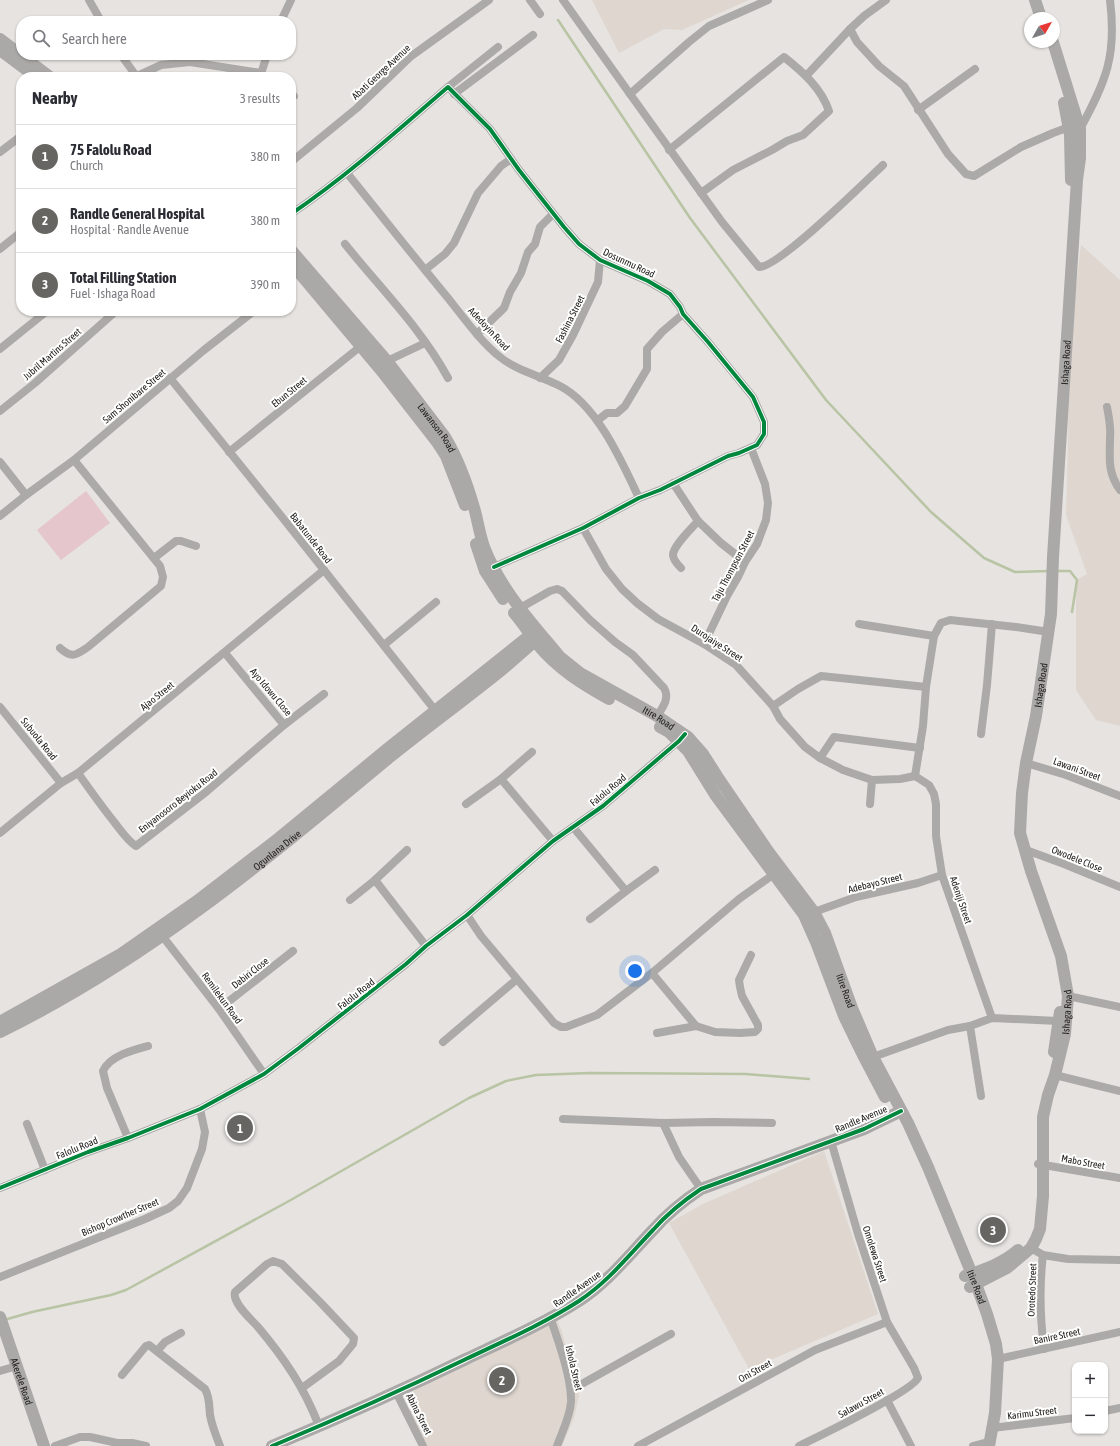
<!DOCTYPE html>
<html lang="en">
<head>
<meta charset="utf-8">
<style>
	body { margin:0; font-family:"Asap Condensed",sans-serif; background:#f7f7f7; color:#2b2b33 }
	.controls { position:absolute; right:12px; bottom:12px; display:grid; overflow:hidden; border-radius:8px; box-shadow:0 1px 3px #0004 }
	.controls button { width:36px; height:36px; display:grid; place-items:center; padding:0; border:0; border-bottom:1px solid #e1e1e2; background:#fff; color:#2b2b33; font:20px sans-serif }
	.compass { position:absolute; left:1024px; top:12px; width:36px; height:36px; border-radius:50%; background:#fff; box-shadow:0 1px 3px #0004; rotate:51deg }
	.you { position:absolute; left:635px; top:971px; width:14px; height:14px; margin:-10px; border:3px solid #fff; border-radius:50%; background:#1a73e8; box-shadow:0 0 0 6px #1a73e833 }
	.badge { display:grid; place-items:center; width:26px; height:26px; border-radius:50%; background:#676562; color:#fff; font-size:13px; font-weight:700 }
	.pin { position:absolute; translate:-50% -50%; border:2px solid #fff; box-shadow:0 1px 4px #0006 }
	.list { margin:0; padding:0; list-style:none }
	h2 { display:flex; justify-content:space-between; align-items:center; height:52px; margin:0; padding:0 16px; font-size:17px }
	h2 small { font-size:13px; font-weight:400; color:#7c7c81 }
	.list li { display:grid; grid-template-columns:26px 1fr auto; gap:12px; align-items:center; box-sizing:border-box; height:64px; padding:0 16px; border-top:1px solid #e1e1e2 }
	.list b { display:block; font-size:15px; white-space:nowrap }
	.list p { margin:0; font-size:13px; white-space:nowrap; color:#7c7c81 }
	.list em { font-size:13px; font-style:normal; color:#7c7c81 }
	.icon { flex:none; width:22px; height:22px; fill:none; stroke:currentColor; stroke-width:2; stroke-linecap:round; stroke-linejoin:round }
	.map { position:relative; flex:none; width:1120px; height:1446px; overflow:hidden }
	.search { position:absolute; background:#fff; box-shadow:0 1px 3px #0004; left:16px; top:16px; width:280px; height:44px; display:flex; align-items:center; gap:10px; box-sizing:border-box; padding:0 14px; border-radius:16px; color:#7c7c81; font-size:15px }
	.panel { position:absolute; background:#fff; box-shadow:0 1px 3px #0004; left:16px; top:72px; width:280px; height:244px; border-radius:16px }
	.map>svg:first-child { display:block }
</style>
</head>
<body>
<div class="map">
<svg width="1120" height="1446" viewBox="0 0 1120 1446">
	<rect width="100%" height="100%" fill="#e6e3e0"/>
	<!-- built -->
	<g fill="#ded6cf">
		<polygon points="592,0 749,0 682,30 664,29 619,53"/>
		<polygon points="1081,245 1120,280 1120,726 1096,720 1076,690 1076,595 1077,580 1087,574 1066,515 1068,441 1067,412 1075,296"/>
		<polygon points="824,1151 878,1314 749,1369 669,1223 703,1204"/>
		<polygon points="555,1314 562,1332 579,1396 574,1418 562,1446 420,1446 408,1418 415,1386"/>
	</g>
	<!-- green -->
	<polygon fill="#e5c6cd" points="86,491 110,523 61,560 37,530"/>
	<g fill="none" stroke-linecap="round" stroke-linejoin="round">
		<!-- stream -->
		<g stroke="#b8c4a4" stroke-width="2.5">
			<polyline points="558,20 690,218 826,400 931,512 984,558 1015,572 1049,571"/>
			<polyline points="1056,571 1070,571 1077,580 1072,612"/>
			<polyline points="4,1320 32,1312 111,1295 126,1290 289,1201 469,1098 506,1081 536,1075 590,1073 746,1074 809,1079"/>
		</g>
		<!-- street -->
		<g stroke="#acaaa9" stroke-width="8">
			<polyline points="89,0 101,21"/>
			<polyline points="530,0 540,14"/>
			<polyline points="563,0 630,94"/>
			<path d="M768,0L709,26L689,42L630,94L722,222L759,267C778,268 865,182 883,165"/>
			<polyline points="281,21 291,0"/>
			<path d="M850,29L857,42L879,66L904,86L948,154L966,174L974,176L1021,147L1053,133L1069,127L1080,129C1106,81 1117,56 1110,0"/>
			<polyline points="121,55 137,77"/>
			<polyline points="137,76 161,65 190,62 261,73"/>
			<polyline points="806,76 850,29 864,16 886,0"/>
			<polyline points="260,77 267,55"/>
			<polyline points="448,87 498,47"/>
			<polyline points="454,94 533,35"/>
			<polyline points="291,97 294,96"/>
			<polyline points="918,110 975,69"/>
			<path d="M669,150L784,57C803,72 821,88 829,111L803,135L787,141L772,150L733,170L701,193"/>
			<polyline points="0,152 21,136"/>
			<polyline points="291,162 357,108 410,57 489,0"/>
			<path d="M347,173C381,215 414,257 448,298C464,318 480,341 500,357C517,371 541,376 560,386C597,405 622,462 639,498"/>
			<path d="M291,214C347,176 397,131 448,87L490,129L519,170L564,227L579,244L600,260L648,281L670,294L680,307L683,314L708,342L753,397L764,422V434L757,445L739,453L728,456L660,490L639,498L583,528L494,567"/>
			<path d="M345,244C380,288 421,328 448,378"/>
			<polyline points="0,249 21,232"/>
			<polyline points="425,270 445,254 454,243 478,193 501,166 511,159"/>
			<polyline points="477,334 504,308 510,292 521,273 528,252 535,244 540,227 553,214"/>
			<polyline points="0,349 47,311"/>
			<polyline points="387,361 425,343"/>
			<polyline points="170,378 282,517 438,714"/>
			<polyline points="540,378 559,360 573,335 598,282 600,260"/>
			<path d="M1107,407C1109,417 1111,428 1110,438C1110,458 1107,472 1120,490"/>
			<polyline points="0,411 35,383 116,311"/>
			<polyline points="598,420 607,413 617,413 625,406 647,369 647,349 662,332 683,314"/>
			<polyline points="229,452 361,346"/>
			<polyline points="0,462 26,495"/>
			<polyline points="673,483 698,521 721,543 745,562"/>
			<polyline points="0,516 26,495 74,460 204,350 254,311"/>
			<polyline points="583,528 606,569 622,589 637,603 658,619 704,644 736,665 773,706 780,719 805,747 820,758 843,770 872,780 900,779 915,776"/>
			<polyline points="154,558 176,541 181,541 196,546"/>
			<path d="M681,568C678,565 673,560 673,555C673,546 692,528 698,521"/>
			<path d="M520,608L550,591L557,589L562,591L590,620L615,642L633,655L664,688C670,698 663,707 657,716"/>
			<polyline points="859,624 934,636"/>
			<polyline points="704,644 727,596 738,577 745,562 757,544 766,520 768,503 765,484 751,448"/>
			<polyline points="384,645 436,602"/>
			<path d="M60,648C72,659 76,655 88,647L161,586L163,577L160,566L74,460"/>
			<polyline points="225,653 284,725 324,694"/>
			<polyline points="773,706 798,689 821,676 926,687"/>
			<polyline points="0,707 61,783"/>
			<polyline points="981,734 987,685 992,624"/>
			<polyline points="820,758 834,737 920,748"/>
			<polyline points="1026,763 1066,775 1120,796"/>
			<path d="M78,773C90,790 102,807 115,823C121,831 128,841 136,846L206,792L284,725"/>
			<polyline points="501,779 553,841"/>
			<polyline points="466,804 501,779 532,752"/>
			<polyline points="870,804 872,780"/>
			<polyline points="573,827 626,891"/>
			<polyline points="0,833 61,783 78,773 130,730 324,570"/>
			<polyline points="1026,850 1064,864 1120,887"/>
			<polyline points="375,880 426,946"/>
			<polyline points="350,900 375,880 407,850"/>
			<polyline points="814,912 856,897 918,883 942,875"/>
			<polyline points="467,915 481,936 554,1023 561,1027 566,1027 597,1015 652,973 739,899 774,874"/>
			<polyline points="590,919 626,891 655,870"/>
			<polyline points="160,933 219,1009 264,1074"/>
			<polyline points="652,973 696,1026 715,1032 740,1033 755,1032 758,1029 758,1025 742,996 740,987 739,980 751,955"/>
			<polyline points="1068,996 1120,1007"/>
			<polyline points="219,1009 293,951"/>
			<polyline points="992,1018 942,875 936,836 936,804 934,794 929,785 915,776 923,726 926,687 934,636 941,623 950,620 1016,627 1049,632"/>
			<polyline points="970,1026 981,1096"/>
			<polyline points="657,1033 696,1026"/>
			<polyline points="443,1042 516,980"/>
			<polyline points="873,1057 948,1030 970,1026 992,1018 1058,1021 1063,1023"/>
			<polyline points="1055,1075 1120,1091"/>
			<polyline points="563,1119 663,1123 713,1122 772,1123"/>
			<polyline points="663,1123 679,1157 701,1189"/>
			<polyline points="27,1124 45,1170"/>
			<path d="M128,1138L107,1088L103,1071C110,1056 133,1050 148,1046"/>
			<polyline points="1038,1164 1120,1178"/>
			<polyline points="0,1188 88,1152 128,1138 200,1109 264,1074 299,1048 406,964 426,946 467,915 553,841 603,806 681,739"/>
			<polyline points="1031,1248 1043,1255 1068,1259 1120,1260"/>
			<path d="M1043,1255C1039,1287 1040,1317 1044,1349"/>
			<polyline points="0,1277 145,1219 169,1208 178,1201 187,1188 202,1149 205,1132 200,1109"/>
			<path d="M550,1317C558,1340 572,1379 571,1402C570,1417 562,1432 557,1446"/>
			<polyline points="157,1351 165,1342 181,1333"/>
			<polyline points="998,1359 1120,1332"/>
			<polyline points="0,1371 17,1366"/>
			<path d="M122,1375L146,1346L149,1345L205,1389C210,1398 209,1406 210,1415C212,1426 216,1436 220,1446"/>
			<path d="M302,1388L339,1361L353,1344L354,1338L320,1302L282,1264L273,1261L267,1264L235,1292C232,1303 251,1319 258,1327C284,1358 304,1387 319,1426"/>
			<polyline points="571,1390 671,1334"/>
			<polyline points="396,1392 423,1446"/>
			<polyline points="887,1400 911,1446"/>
			<polyline points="1105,1411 1120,1408"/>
			<polyline points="992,1428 1075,1418"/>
			<polyline points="55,1446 80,1437 90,1437 117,1443 132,1443 146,1446"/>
			<polyline points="638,1446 815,1350 887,1322"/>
			<path d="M799,1446C819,1436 911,1392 918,1378L914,1368L887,1322L858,1234L831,1141"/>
			<polyline points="973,1446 984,1443"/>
		</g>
		<!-- secondary -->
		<g stroke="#aba9a8" stroke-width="12">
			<polyline points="1035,0 1041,18"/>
			<polyline points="0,39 50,77"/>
			<polyline points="0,50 36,77"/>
			<polyline points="1064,103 1070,135 1071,180"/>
			<path id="s1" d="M291,250L387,361L445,437C459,460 468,486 475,511C478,523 480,535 484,547C500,589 532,623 560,657L580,673L657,716L688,737L703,754L717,776L768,851L814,912L825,933L852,1008L873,1057L908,1123L928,1167L976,1284L987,1314L996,1344L998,1359L995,1413L989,1446"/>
			<polyline points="291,263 384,374 437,442 446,456 465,505"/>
			<polyline points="476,544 485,571 503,599"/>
			<path d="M514,613C523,623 530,635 538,645C558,669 582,684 609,699"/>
			<polyline points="660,727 669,732 688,751 716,796 804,915 816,942 844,1016 864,1057 885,1097"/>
			<polyline points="0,1022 121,954 197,901 279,838 386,750 529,636"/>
			<path id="s2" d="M0,1032C146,961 266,860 390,757C426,728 463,701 499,672C513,661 526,648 540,637"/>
			<polyline points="1054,1052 1060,1012"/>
			<path d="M965,1276C983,1270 1004,1263 1018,1250"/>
			<path id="s3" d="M970,1287L1007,1268L1031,1248L1036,1239L1040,1229L1043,1196V1117L1048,1095L1055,1075L1065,1034L1068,996L1061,956L1031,871L1020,833L1022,793L1026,763L1036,716L1051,614L1053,557L1077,180L1080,158V129L1053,42"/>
			<path id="s4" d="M0,1317L44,1446"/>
			<path d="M272,1446C337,1419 402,1390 466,1359C504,1341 543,1324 579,1301C608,1282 629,1255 653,1230C667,1214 683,1201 701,1189L864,1129L901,1111"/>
		</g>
		<defs>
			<g id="cycleway">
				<path d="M291,214C347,176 397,131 448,87L490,129L519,170L564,227L579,244L600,260L648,281L670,294L680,307L683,314L708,342L753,397L764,422V434L757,445L739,453L728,456L660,490L639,498L583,528L494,567"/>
				<polyline points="0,1188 88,1152 128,1138 200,1109 264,1074 299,1048 406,964 426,946 467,915 553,841 603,806 679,741 685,734"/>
				<path d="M272,1446C337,1419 402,1390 466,1359C504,1341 543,1324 579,1301C608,1282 629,1255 653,1230C667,1214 683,1201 701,1189L864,1129L901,1111"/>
			</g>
		</defs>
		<!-- cycleway casing -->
		<use href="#cycleway" stroke="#fff" stroke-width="6"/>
		<!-- cycleway -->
		<use href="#cycleway" stroke="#00873e" stroke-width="4"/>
	</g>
	<g text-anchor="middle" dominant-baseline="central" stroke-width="4" stroke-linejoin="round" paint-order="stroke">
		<!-- street labels -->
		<g font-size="10" fill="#23211e" stroke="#fff">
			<text transform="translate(381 72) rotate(-43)">Abati George Avenue</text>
			<text transform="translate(629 263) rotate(25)">Dosunmu Road</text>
			<text transform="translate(570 319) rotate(-63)">Fashina Street</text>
			<text transform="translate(489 329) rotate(47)">Adedoyin Road</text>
			<text transform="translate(52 354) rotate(-41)">Jubril Martins Street</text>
			<text stroke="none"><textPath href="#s3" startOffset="974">Ishaga Road</textPath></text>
			<text transform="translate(289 392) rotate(-39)">Ebun Street</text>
			<text transform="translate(134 396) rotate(-40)">Sam Shonibare Street</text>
			<text stroke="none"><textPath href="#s1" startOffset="230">Lawanson Road</textPath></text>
			<text transform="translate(311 538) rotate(52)">Babatunde Road</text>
			<text transform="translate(733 566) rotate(-62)">Taju Thompson Street</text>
			<text transform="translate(717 643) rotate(33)">Durojaiye Street</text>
			<text stroke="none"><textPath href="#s3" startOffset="650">Ishaga Road</textPath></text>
			<text transform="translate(271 692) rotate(50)">Ayo Idowu Close</text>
			<text transform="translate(157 696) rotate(-39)">Ajao Street</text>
			<text stroke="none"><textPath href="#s1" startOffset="610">Itire Road</textPath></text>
			<text transform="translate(39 739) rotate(51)">Subuola Road</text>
			<text transform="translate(1077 769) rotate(20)">Lawani Street</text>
			<text transform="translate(608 790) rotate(-40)">Falolu Road</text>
			<text transform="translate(178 801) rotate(-38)">Eniyanosoro Beyioku Road</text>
			<text stroke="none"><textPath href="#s2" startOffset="332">Ogunlana Drive</textPath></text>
			<text transform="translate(1077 859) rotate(22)">Owodele Close</text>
			<text transform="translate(875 883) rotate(-14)">Adebayo Street</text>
			<text transform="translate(961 900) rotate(71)">Adeniji Street</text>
			<text transform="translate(250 973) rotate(-38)">Dabiri Close</text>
			<text stroke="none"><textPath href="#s1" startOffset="946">Itire Road</textPath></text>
			<text transform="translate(356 994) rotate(-38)">Falolu Road</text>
			<text transform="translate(222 998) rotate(54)">Remilekun Road</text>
			<text stroke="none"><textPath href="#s3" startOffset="314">Ishaga Road</textPath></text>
			<text transform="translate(861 1119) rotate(-23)">Randle Avenue</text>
			<text transform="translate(77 1148) rotate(-22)">Falolu Road</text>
			<text transform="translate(1083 1162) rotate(10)">Mabo Street</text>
			<text transform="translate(120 1217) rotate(-23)">Bishop Crowther Street</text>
			<text transform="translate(875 1254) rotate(72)">Omolewa Street</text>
			<text stroke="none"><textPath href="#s1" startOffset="1270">Itire Road</textPath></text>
			<text transform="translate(577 1289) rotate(-35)">Randle Avenue</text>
			<text transform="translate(1032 1290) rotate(-88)">Orotedo Street</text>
			<text transform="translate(1057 1336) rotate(-12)">Banire Street</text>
			<text transform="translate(574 1368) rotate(77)">Ishola Street</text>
			<text transform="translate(755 1371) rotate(-29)">Oni Street</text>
			<text stroke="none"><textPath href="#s4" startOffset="68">Akerele Road</textPath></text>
			<text transform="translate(861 1403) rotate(-29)">Salawu Street</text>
			<text transform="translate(1032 1413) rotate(-7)">Karimu Street</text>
			<text transform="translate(419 1414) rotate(63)">Abina Street</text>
		</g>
	</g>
</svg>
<div class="controls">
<button>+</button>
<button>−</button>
</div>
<svg class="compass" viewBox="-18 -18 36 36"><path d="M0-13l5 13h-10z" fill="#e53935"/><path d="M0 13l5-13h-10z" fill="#7c7c81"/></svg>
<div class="you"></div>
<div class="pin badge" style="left:240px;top:1128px">1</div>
<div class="pin badge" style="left:502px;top:1380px">2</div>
<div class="pin badge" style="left:993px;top:1230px">3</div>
<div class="search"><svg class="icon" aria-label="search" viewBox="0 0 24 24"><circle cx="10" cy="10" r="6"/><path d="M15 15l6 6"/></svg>Search here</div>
<section class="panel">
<h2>Nearby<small>3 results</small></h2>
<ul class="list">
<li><span class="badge">1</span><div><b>75 Falolu Road</b><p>Church</p></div><em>380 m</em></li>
<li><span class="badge">2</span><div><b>Randle General Hospital</b><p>Hospital · Randle Avenue</p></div><em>380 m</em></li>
<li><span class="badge">3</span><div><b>Total Filling Station</b><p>Fuel · Ishaga Road</p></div><em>390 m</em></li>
</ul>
</section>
</div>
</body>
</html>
